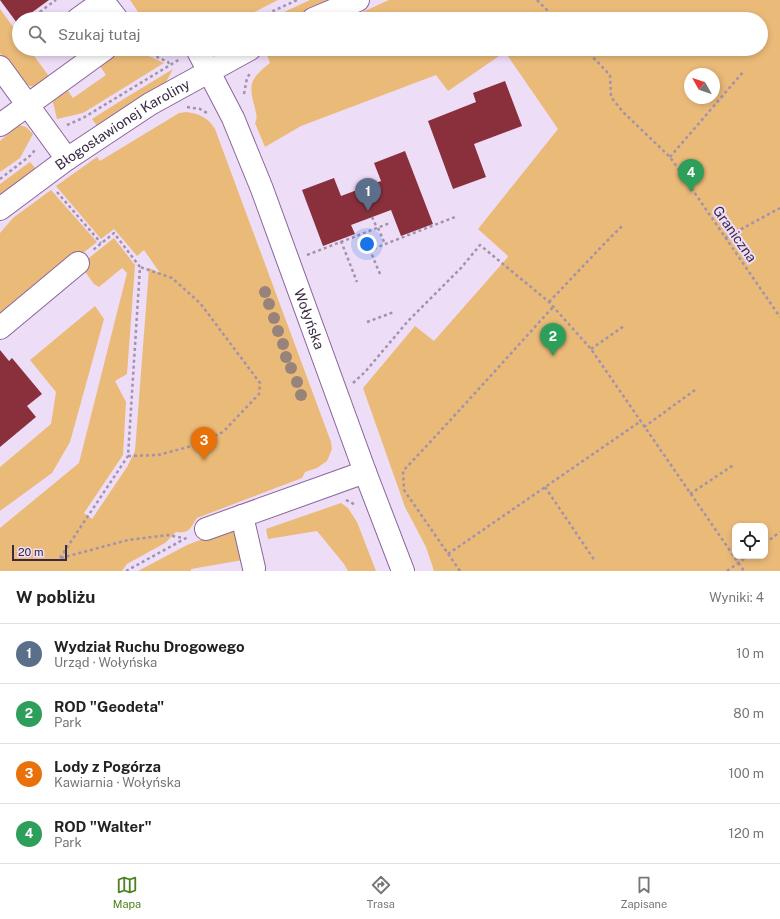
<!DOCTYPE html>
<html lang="pl">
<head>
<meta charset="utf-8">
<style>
	body { margin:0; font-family:"Public Sans",sans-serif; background:#f6f6f6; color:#222 }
	.controls { position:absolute; right:12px; bottom:12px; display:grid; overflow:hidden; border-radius:8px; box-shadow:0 2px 6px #0003 }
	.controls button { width:36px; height:36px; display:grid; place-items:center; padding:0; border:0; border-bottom:1px solid #e0e0e0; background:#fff; color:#222; font:20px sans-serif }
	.compass { position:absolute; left:684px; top:68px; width:36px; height:36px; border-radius:50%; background:#fff; box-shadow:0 2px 6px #0003; rotate:310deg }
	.scale { position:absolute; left:12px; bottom:10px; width:55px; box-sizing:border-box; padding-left:4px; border:2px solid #3a2a42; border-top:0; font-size:11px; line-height:14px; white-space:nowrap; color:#3a2a42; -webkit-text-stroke:3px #eeddf6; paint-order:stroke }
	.you { position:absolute; left:367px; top:244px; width:14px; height:14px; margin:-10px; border:3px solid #fff; border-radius:50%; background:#1a73e8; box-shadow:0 0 0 6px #1a73e833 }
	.badge { display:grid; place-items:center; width:26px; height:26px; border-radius:50%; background:#4b831e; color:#fff; font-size:13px; font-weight:700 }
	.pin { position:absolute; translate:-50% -33px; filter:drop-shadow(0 1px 2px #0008) }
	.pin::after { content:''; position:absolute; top:21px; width:14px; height:12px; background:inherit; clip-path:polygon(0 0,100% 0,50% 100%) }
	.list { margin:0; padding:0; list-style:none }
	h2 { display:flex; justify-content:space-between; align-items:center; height:52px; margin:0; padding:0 16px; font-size:17px }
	h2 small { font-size:13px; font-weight:400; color:#767676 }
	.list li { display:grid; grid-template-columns:26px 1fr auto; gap:12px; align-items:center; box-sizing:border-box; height:60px; padding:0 16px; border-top:1px solid #e0e0e0 }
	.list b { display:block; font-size:15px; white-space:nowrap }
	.list p { margin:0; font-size:13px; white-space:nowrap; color:#767676 }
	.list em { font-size:13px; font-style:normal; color:#767676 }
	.icon { flex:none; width:22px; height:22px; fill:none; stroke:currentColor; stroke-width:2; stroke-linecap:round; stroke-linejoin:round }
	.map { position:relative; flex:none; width:780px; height:571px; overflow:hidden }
	.search { position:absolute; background:#fff; box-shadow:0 2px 6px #0003; left:12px; right:12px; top:12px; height:44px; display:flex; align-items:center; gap:10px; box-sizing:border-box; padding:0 14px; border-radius:22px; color:#767676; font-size:15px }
	.sheet { height:292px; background:#fff }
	nav { display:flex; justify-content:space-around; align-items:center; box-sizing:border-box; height:56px; border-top:1px solid #e0e0e0; background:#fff; font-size:11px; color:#767676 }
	nav a { display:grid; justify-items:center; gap:2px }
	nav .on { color:#4b831e }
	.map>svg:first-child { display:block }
</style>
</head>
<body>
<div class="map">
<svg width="780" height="571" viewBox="0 0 780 571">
	<rect width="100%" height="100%" fill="#eeddf6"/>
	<!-- green -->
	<g fill="#eaba79" fill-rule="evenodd">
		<polygon points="130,0 278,0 241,19 143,19"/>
		<polygon points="310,0 334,0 290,19 269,19"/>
		<path d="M389,0H780V571H434L426,547L405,507L363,388L415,326L434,341L507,258L508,256L478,229L558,129L505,52L448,91L436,75L301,126L265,147L255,123C258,117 256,114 255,108C248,84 250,79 270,63L267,55L280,49H761V19H347ZM690,74H714V98H690ZM735,526H765V556H735Z"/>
		<polygon points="0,9 19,35 19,49 29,49 51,79 34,87 21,83 0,53"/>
		<polygon points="117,49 134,49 164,63 83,113 57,119 52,98 65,90 68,91 73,98 106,75 98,63"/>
		<polygon points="173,69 165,84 97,126 92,119 122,100"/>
		<path d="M186,112C199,114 208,117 215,129L331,442L332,449L327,461L317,468L305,472L302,478L197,518C190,528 190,534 176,532L165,543L127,564L122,571H0V528L79,463L127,273L122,268L99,287L94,284L80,265L114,238L135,265L127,374L115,381L126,402L123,455L84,513L92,519L127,467L135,451L149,268L160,273L144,250L137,256L114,229L101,239L56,186L97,157L100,161L179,113Z"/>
		<polygon points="18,125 26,127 33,134 20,158 0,172 0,141"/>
		<polygon points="30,162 36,169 0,198 0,184"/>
		<polygon points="51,190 97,242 0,318 0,233 13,218"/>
		<polygon points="95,306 104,319 70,442 52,473 0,511 0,467 51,424 56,392 30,360"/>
		<polygon points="341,503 348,508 357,522 376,571 348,571 344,564 317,531 268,539 266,529"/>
		<polygon points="236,530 243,560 191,569 191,571 138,571 187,545 203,539"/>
	</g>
	<!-- building -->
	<g fill="#8a303d">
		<polygon points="0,0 49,0 23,19 19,19 19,22 17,23"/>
		<polygon points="505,81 522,126 474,144 486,177 453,189 428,121 476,102 473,93"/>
		<polygon points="405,151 433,224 401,236 391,210 351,225 355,234 323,246 302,190 334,178 341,196 381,181 374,163"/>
		<polygon points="0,350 9,361 12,358 42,394 27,406 36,417 0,447"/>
	</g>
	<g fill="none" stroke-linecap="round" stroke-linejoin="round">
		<defs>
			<g id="minor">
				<polyline points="78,19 103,1 117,19"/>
				<polyline points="313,19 358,0"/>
				<path id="s1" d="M197,49L233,118L262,189L365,472L403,571"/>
				<polyline points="0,67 67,159"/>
				<polyline points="0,125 105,49"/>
				<path id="s2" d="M0,209L67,159L150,104L250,49"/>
				<polyline points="0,328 78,263"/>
				<polyline points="242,516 254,568"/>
				<polyline points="206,529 365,472"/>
			</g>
		</defs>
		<!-- minor casing -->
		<use href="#minor" stroke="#8a649b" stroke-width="24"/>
		<!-- path -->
		<g stroke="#a392ab" stroke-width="2.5" stroke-dasharray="3 3" stroke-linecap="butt">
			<polyline points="537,0 556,19"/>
			<polyline points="30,19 56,0"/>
			<polyline points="256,19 297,0"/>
			<polyline points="17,29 19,27"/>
			<polyline points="140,49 168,62 170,65"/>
			<polyline points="585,49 610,75 611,97 623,112 670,157 780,317"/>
			<polyline points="244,94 247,78 251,72"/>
			<polyline points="187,107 200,109 207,113"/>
			<polyline points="67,125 83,118 180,59"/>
			<polyline points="670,157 743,72"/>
			<polyline points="0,179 31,155 35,150"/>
			<polyline points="57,192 101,243"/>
			<polyline points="372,217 377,228"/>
			<polyline points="378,228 385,244"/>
			<polyline points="725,238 780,208"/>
			<polyline points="341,241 357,282"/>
			<polyline points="307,255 390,223"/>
			<polyline points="380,274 370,250 455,217"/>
			<polyline points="549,302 605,243 623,225"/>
			<polyline points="367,322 394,312"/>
			<polyline points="591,349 624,326"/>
			<polyline points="353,383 365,372 408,321 461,268 480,245 549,302 591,349 744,571"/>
			<polyline points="644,427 695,390"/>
			<polyline points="128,456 158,455 192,446 223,432 259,394 260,383 200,303 172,278 140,267"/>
			<polyline points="545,487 595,561"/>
			<polyline points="690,494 735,464"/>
			<polyline points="346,500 356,505"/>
			<polyline points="765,543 780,532"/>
			<polyline points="448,554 641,421"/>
			<polyline points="60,558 128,456 140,267 114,233 93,250"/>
			<polyline points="61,558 128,540 168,535 183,538"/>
			<polyline points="126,571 188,537"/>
			<path d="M460,571L404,490L403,471C454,417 503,362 553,307"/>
			<polyline points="727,571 748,556"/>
		</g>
		<!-- minor -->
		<use href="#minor" stroke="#fff" stroke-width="22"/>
	</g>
	<!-- trees -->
	<g fill="#98837a">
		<circle cx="265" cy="292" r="6"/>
		<circle cx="269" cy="304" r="6"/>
		<circle cx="274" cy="318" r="6"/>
		<circle cx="278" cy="331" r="6"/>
		<circle cx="283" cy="344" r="6"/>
		<circle cx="286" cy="357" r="6"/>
		<circle cx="291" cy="368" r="6"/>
		<circle cx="297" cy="382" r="6"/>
		<circle cx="301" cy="395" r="6"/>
	</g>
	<g text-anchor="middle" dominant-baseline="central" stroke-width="4" stroke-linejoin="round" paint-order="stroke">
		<!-- street labels -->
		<g font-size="14" fill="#3a2a42" stroke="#eeddf6">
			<text stroke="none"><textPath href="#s2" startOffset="149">Błogosławionej Karoliny</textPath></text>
			<text transform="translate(735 234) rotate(55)">Graniczna</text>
			<text stroke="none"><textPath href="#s1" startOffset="293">Wołyńska</textPath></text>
		</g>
	</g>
</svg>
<div class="controls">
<button><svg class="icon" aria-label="locate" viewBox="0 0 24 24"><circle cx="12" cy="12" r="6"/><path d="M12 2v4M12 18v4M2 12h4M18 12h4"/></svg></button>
</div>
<svg class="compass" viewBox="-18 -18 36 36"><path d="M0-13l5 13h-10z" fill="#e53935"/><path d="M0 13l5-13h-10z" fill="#767676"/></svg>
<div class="scale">20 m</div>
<div class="you"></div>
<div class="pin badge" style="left:368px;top:211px;background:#5c6f8a">1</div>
<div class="pin badge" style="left:553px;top:356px;background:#2e9e5b">2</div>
<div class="pin badge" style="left:204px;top:460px;background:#e8710a">3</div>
<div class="pin badge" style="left:691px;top:192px;background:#2e9e5b">4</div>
<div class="search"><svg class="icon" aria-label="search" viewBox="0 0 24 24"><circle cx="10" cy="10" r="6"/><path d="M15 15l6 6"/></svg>Szukaj tutaj</div>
</div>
<section class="sheet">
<h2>W pobliżu<small>Wyniki: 4</small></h2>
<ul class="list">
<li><span class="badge" style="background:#5c6f8a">1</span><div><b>Wydział Ruchu Drogowego</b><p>Urząd · Wołyńska</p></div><em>10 m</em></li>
<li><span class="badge" style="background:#2e9e5b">2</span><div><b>ROD &quot;Geodeta&quot;</b><p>Park</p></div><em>80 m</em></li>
<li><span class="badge" style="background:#e8710a">3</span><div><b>Lody z Pogórza</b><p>Kawiarnia · Wołyńska</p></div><em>100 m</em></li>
<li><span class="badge" style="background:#2e9e5b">4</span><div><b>ROD &quot;Walter&quot;</b><p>Park</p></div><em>120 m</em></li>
</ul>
</section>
<nav>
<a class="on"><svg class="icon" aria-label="map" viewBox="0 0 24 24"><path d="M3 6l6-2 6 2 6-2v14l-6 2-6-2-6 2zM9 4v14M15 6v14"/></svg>Mapa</a>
<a><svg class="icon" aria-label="directions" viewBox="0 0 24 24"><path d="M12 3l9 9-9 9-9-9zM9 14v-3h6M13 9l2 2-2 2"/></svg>Trasa</a>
<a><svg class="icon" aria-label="saved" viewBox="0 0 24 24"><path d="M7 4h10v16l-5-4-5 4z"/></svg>Zapisane</a>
</nav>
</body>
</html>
